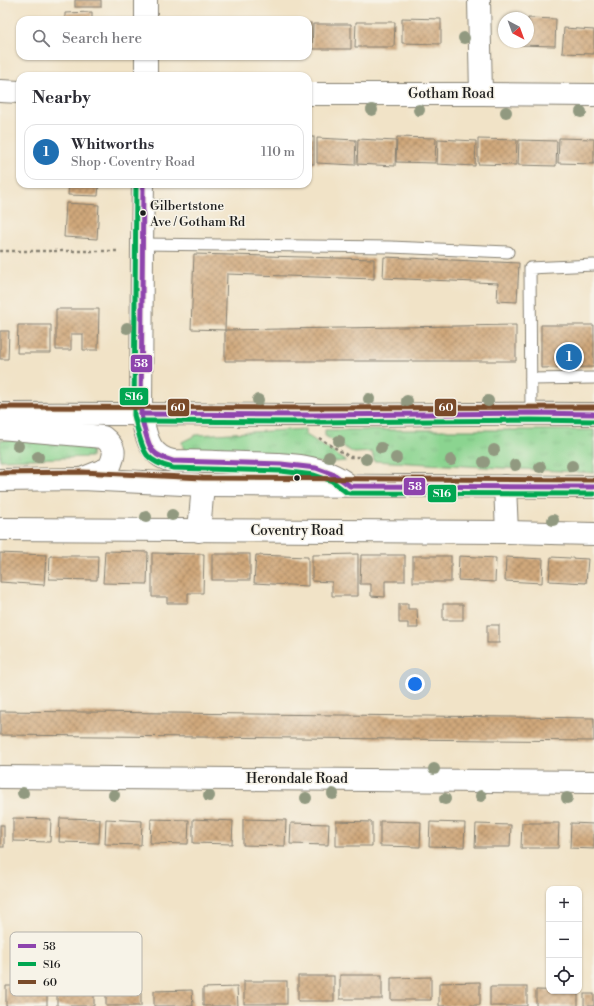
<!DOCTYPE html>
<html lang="en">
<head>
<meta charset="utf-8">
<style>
	body { margin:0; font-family:"Libre Bodoni",serif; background:#f2f2f3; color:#2b2b33 }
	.controls { position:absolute; right:12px; bottom:12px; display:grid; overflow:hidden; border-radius:8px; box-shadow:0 1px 3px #0004 }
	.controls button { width:36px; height:36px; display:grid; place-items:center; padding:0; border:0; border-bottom:1px solid #e1e1e2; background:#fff; color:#2b2b33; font:20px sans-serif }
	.compass { position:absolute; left:498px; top:12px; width:36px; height:36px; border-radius:50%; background:#fff; box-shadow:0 1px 3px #0004; rotate:139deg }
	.you { position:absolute; left:415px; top:684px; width:14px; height:14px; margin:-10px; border:3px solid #fff; border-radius:50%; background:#1a73e8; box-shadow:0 0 0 6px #1a73e833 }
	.badge { display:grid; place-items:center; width:26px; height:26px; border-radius:50%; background:#1f6fb2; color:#fff; font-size:13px; font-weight:700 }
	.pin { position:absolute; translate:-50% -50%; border:2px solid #fff; box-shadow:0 1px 4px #0006 }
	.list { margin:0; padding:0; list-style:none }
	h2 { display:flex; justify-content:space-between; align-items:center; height:52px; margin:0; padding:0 16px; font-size:17px }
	h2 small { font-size:13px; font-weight:400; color:#7c7c81 }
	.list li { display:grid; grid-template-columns:26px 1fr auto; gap:12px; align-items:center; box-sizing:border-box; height:56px; margin:0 8px 8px; padding:0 8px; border:1px solid #e1e1e2; border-radius:12px }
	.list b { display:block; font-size:15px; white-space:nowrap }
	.list p { margin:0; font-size:13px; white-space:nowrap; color:#7c7c81 }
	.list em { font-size:13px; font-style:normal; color:#7c7c81 }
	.icon { flex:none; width:22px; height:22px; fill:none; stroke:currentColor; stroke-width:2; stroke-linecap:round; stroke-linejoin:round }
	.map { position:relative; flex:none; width:594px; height:1006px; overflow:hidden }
	.search { position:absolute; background:#fff; box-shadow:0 1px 3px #0004; left:16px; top:16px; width:296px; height:44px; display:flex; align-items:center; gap:10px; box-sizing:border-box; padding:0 14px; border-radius:12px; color:#7c7c81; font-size:15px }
	.panel { position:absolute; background:#fff; box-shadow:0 1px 3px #0004; left:16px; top:72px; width:296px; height:116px; border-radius:12px }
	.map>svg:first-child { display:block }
</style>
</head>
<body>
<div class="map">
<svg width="594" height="1006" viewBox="0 0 594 1006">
	<defs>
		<pattern id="grass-tufts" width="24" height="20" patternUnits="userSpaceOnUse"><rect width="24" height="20" fill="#8bd490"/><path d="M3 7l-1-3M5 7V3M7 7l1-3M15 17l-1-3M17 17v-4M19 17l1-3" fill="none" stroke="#77b57c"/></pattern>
		<pattern id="building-cross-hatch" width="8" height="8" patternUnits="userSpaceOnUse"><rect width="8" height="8" fill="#d0a87b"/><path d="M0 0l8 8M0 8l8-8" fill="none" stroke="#a88864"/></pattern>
	</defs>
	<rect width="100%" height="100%" fill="#f7f3e8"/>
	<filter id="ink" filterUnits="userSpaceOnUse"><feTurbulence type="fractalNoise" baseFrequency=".025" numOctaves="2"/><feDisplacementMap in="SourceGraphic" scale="8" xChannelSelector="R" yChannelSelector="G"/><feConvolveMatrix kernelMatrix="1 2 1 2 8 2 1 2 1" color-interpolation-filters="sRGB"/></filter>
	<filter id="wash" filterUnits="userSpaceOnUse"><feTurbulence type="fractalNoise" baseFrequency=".012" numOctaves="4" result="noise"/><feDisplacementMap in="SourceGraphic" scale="16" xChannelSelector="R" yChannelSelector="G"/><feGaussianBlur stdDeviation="0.9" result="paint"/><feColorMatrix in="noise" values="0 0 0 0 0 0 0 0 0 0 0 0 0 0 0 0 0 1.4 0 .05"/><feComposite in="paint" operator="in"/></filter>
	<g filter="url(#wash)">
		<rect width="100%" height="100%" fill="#f1e3c7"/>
		<!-- grass -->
		<g fill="url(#grass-tufts)" stroke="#547856">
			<polygon points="305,429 305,434 346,461 323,463 184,451 182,442 196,435"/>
			<polygon points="325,430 594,430 594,473 374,461 372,452 354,453 325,436"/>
			<polygon points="0,440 30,440 92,443 91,457 0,460"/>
		</g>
		<g id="blocks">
			<!-- building -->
			<g fill="url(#building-cross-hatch)">
				<rect x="75" y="0" width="26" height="7"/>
				<polygon points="92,12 92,20 65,20 65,13"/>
				<polygon points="402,18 441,19 441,44 402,43"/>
				<polygon points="528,18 556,19 555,46 519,45 519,42 528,42"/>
				<polygon points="356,22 395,22 394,47 355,47"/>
				<rect x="308" y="23" width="3" height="25"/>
				<polygon points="313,24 351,24 351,49 312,49"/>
				<polygon points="564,28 594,30 594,54 562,53"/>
				<rect x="308" y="137" width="6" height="27"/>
				<polygon points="397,137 436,138 435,163 396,162"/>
				<polygon points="317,138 356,140 355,165 317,163"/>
				<polygon points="559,138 594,139 594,164 558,163"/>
				<polygon points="358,139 396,141 395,166 357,164"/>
				<polygon points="438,139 476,141 475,166 437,164"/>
				<polygon points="478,139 517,140 516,165 478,164"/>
				<polygon points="519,140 557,141 556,166 518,165"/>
				<polygon points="69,184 99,184 98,196 68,195"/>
				<polygon points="66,203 99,205 97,239 64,237"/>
				<polygon points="194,254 374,259 374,279 227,274 225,330 516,325 516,361 225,361 225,330 191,329"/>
				<polygon points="384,257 519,263 517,302 497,301 498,283 383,278"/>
				<polygon points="56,309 99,309 98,350 83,350 83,334 71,334 71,350 56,350"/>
				<polygon points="18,325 51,325 51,353 17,353"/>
				<polygon points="541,325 594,325 594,367 541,368"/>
				<polygon points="0,331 9,331 8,359 0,359"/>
				<polygon points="105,551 148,552 147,584 103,583"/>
				<polygon points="0,553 46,555 44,585 0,582"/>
				<polygon points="152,553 204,554 203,593 188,593 188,603 167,603 167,597 152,597"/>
				<rect x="212" y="554" width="38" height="26"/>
				<polygon points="358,554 358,596 332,596 332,582 312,581 312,555"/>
				<polygon points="256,555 308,557 308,586 254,583"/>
				<polygon points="361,555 405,555 405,581 385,581 385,597 371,596 371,584 360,584"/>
				<polygon points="50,556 98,556 97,580 49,579"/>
				<rect x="413" y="556" width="38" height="26"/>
				<polygon points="459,556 496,558 495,582 458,580"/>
				<polygon points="506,557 543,559 542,583 505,581"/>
				<polygon points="551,557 588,559 586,583 549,581"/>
				<polygon points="399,604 408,604 408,609 417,609 418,628 408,628 408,623 399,623"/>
				<rect x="443" y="604" width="20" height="16"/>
				<rect x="487" y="625" width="12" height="18"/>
				<polygon points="0,711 594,718 594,741 0,735"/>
				<polygon points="13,818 51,819 50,842 13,841"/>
				<polygon points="60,818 100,819 99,843 59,842"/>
				<polygon points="106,819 142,821 141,845 105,844"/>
				<polygon points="151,819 189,820 188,844 150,843"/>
				<polygon points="193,819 233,821 232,844 193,843"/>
				<polygon points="243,819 286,820 285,846 243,845"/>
				<polygon points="336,821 372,822 372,846 336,846"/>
				<polygon points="380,821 421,822 420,847 380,846"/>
				<polygon points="430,822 465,823 464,847 429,846"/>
				<polygon points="291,823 329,824 328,845 290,844"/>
				<polygon points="522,823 559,823 558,848 521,848"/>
				<polygon points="571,823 594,824 594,849 570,848"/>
				<polygon points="476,824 511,825 510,847 475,847"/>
				<rect x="0" y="825" width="4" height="22"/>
				<rect x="340" y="975" width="42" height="24"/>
				<rect x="298" y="976" width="36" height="25"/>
				<polygon points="431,977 431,1000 391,1000 391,978"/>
				<rect x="244" y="981" width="43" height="23"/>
				<polygon points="480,982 480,1005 439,1006 439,983"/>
				<polygon points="6,986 18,986 18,993 47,992 47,1006 6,1006"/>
				<polygon points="237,987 238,1006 203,1006 203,988"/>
				<rect x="490" y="987" width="37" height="19"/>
				<polygon points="192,990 193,1006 154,1006 154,991"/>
				<polygon points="536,990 578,991 578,1006 536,1006"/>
				<polygon points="141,993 141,1006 106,1006 106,994"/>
				<polygon points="94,994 94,1006 57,1006 57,995"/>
				<rect x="584" y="994" width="10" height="12"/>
			</g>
		</g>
	</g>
	<g filter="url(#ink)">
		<use href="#blocks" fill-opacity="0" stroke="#868072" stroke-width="1"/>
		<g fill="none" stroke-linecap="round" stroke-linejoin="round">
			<defs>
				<g id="service">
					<polyline points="142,244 390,247 508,252"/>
					<polyline points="531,379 594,378"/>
					<polyline points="531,413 530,268 594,265"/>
				</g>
				<g id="minor">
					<polyline points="479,0 481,94"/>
					<polyline points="146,20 146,0"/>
					<polyline points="146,76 146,56"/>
					<polyline points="0,91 20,92"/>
					<polyline points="308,94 481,94 594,95"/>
					<polyline points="141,414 142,244 143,184"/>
					<polyline points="505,486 507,532"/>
					<polyline points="0,529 507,532 594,534"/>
					<polyline points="199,531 203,485"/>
					<polyline points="0,777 594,782"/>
				</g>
				<g id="trunk">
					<path d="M0,414C105,413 209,415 314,415C407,415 501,413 594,414"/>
					<path d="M141,414C146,435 148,456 173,461C196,461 220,462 244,463C276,464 320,462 347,484"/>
					<path d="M0,428L103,437C116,447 116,453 109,468L84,478"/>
					<polyline points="0,480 82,479 203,485 594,487"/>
				</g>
			</defs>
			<!-- service casing -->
			<use href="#service" stroke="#868072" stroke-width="13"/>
			<!-- minor casing -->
			<use href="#minor" stroke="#868072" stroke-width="24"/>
			<!-- trunk casing -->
			<use href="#trunk" stroke="#868072" stroke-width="24"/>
			<!-- path -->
			<g stroke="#868072" stroke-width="2.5" stroke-dasharray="3 3" stroke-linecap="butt">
				<polyline points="0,251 120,251"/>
				<polyline points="319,438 350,457 362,457 362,463"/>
			</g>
			<!-- service -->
			<use href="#service" stroke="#fff" stroke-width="11"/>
			<!-- minor -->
			<use href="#minor" stroke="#fff" stroke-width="22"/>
			<!-- trunk -->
			<use href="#trunk" stroke="#fff" stroke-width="22"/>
			<defs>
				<g id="bus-1">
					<path d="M143,184L141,414C143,423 147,444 153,451C158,457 166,459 173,461L281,464L316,468L335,475L350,486L594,487"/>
					<polyline points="141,414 313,415 531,413 594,414"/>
				</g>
				<g id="bus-2">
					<path d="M136,184L134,415C137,426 140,445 147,455C153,462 164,466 173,468L281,471L314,475L332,481L346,492L349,493L594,494"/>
					<polyline points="141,421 313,422 531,420 594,421"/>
				</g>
				<g id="bus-3">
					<polyline points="0,407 314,408 594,407"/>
					<polyline points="0,473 82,472 203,478 594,480"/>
				</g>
			</defs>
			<!-- bus-1 casing -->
			<use href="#bus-1" stroke="#f7f3e8" stroke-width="8"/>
			<!-- bus-2 casing -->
			<use href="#bus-2" stroke="#f7f3e8" stroke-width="8"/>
			<!-- bus-3 casing -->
			<use href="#bus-3" stroke="#f7f3e8" stroke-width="8"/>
			<!-- bus-1 -->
			<use href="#bus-1" stroke="#8e44ad" stroke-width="5"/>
			<!-- bus-2 -->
			<use href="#bus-2" stroke="#00a651" stroke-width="5"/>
			<!-- bus-3 -->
			<use href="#bus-3" stroke="#7a4b2a" stroke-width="5"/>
		</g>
		<!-- trees -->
		<g fill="#919980">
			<circle cx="464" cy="38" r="6"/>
			<circle cx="372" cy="110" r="6"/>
			<circle cx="419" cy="110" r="6"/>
			<circle cx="506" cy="112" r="6"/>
			<circle cx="581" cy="112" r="6"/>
			<circle cx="161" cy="205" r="6"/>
			<circle cx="127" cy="328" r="6"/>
			<circle cx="369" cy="399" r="6"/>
			<circle cx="258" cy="400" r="6"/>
			<circle cx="407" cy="401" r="6"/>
			<circle cx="488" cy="401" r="6"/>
			<circle cx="339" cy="441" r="6"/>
			<circle cx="18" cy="446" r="6"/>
			<circle cx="381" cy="448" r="6"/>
			<circle cx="494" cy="450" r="6"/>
			<circle cx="38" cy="457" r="6"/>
			<circle cx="329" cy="457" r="6"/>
			<circle cx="396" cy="458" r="6"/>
			<circle cx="366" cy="459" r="6"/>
			<circle cx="451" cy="460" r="6"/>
			<circle cx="484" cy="462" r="6"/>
			<circle cx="515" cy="465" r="6"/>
			<circle cx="572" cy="466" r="6"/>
			<circle cx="540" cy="467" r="6"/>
			<circle cx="172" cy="515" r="6"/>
			<circle cx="146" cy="517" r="6"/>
			<circle cx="553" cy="520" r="6"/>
			<circle cx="434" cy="769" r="6"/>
			<circle cx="23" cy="793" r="6"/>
			<circle cx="333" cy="794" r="6"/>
			<circle cx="114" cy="795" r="6"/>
			<circle cx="209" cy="796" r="6"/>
			<circle cx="481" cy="796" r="6"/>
			<circle cx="306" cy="798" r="6"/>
			<circle cx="567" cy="798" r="6"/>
			<circle cx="445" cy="799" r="6"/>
		</g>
	</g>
	<!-- markers -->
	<g fill="#1c1c1c" stroke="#f7f3e8" stroke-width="1.5">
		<circle cx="143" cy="213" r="3.5"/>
		<circle cx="297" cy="478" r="3.5"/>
	</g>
	<g text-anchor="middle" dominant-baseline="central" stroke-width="3" stroke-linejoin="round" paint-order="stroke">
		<!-- bus labels -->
		<g font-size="13" fill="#1c1c1c" stroke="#f7f3e8" text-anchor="start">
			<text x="150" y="206">Gilbertstone<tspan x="150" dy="16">Ave / Gotham Rd</tspan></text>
		</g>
		<!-- street labels -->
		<g font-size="14" fill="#1c1c1c" stroke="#f7f3e8">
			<text x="451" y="94">Gotham Road</text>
			<text x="297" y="531">Coventry Road</text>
			<text x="297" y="779">Herondale Road</text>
		</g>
	</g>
	<!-- legend -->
	<rect x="10" y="932" width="132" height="64" rx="6" fill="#f7f3e8" stroke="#b5b2ab" stroke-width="1"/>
	<rect x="18" y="944" width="18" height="4" fill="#8e44ad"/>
	<rect x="18" y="962" width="18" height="4" fill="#00a651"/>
	<rect x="18" y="980" width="18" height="4" fill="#7a4b2a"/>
	<g font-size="11" fill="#1c1c1c">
		<text x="43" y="950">58</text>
		<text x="43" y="968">S16</text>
		<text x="43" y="986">60</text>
	</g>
	<g stroke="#f7f3e8" stroke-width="1.5">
		<rect x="130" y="354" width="23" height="19" rx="4" fill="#8e44ad"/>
		<rect x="119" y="387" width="30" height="19" rx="4" fill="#00a651"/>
		<rect x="434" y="398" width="23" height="19" rx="4" fill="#7a4b2a"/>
		<rect x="167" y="398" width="23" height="19" rx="4" fill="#7a4b2a"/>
		<rect x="403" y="477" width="23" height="19" rx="4" fill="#8e44ad"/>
		<rect x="427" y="484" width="30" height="19" rx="4" fill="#00a651"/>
	</g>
	<g font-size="11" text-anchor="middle" font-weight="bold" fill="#fff">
		<text x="141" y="367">58</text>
		<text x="134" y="400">S16</text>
		<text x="446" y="411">60</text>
		<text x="178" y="411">60</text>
		<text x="415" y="490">58</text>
		<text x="442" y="497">S16</text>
	</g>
</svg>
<div class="controls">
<button>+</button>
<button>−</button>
<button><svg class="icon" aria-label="locate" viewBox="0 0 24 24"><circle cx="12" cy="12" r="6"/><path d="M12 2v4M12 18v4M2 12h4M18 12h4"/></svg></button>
</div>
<svg class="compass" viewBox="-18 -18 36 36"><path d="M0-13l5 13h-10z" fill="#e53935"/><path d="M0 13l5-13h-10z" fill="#7c7c81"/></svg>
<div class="you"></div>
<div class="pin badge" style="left:569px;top:357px">1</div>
<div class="search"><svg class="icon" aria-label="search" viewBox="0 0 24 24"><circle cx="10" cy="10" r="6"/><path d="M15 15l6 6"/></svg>Search here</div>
<section class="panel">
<h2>Nearby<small></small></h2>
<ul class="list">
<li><span class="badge">1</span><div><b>Whitworths</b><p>Shop · Coventry Road</p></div><em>110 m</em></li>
</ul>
</section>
</div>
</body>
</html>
